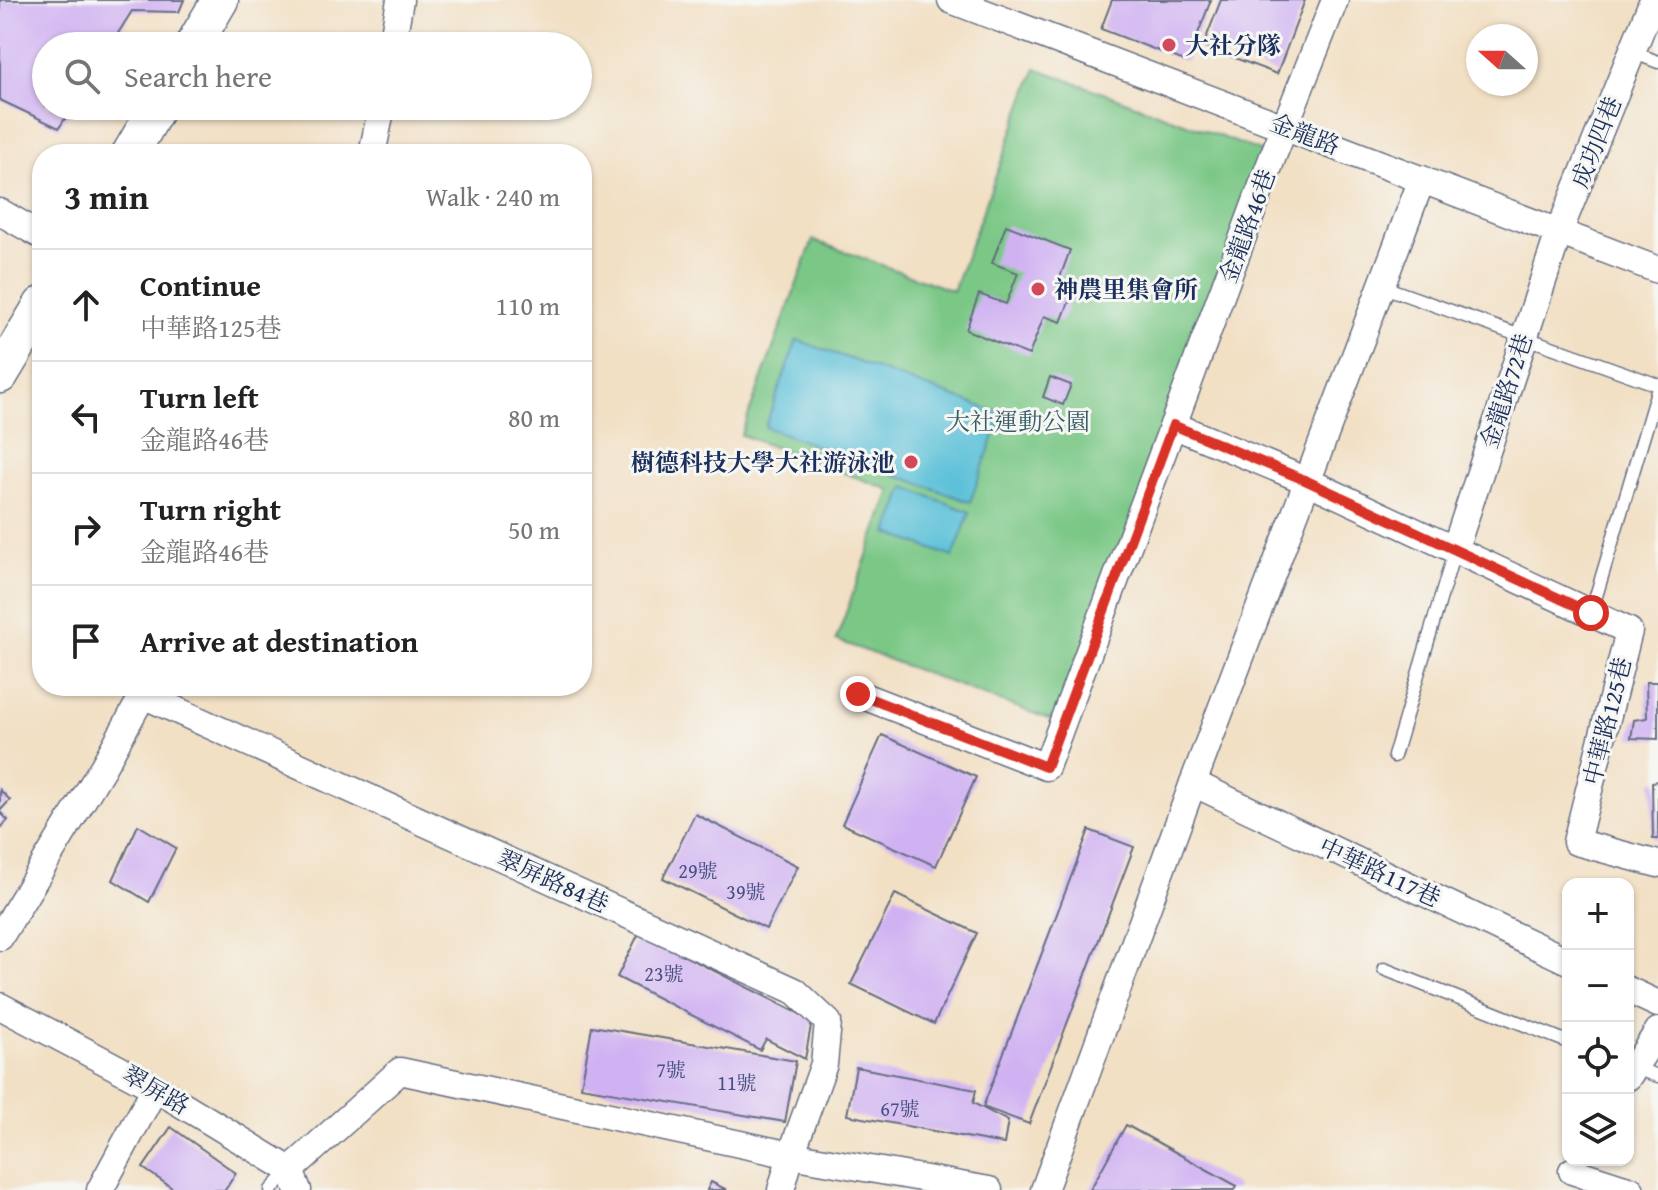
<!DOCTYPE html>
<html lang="en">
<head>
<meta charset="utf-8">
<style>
	body { margin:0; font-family:"Gentium Book Plus","Noto Serif TC",serif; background:#f2f2f2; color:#222 }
	.controls { position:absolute; right:24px; bottom:24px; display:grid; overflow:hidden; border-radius:16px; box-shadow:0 2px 6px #0004 }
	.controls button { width:72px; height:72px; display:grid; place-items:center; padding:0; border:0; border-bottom:2px solid #e0e0e0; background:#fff; color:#222; font:40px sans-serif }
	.compass { position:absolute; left:1466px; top:24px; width:72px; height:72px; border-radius:50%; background:#fff; box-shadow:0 2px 6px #0004; rotate:291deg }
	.stop { position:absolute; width:24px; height:24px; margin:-18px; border:6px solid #d93025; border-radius:50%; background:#fff }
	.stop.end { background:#d93025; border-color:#fff; box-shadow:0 2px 8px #0008 }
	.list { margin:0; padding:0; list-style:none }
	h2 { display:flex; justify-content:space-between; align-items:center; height:104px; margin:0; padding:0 32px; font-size:34px }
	h2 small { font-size:26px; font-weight:400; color:#767676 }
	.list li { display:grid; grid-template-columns:52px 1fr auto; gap:24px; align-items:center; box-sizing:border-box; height:112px; padding:0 32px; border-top:2px solid #e0e0e0 }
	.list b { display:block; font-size:30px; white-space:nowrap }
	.list p { margin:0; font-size:26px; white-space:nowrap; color:#767676 }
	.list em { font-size:26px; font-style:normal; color:#767676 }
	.icon { flex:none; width:44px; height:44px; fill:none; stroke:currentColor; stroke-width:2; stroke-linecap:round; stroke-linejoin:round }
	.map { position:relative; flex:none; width:1658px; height:1190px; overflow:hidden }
	.search { position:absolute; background:#fff; box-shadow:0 2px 6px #0004; left:32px; top:32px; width:560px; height:88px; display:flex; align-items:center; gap:20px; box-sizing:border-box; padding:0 28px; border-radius:44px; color:#767676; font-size:30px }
	.panel { position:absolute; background:#fff; box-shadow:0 2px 6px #0004; left:32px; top:144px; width:560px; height:552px; border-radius:32px }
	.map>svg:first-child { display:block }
</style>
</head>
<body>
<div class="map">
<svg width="1658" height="1190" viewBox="0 0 1658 1190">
	<rect width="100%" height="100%" fill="#f6f6f2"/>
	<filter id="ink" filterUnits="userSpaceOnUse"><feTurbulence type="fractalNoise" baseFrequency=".0125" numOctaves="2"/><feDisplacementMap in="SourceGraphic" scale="16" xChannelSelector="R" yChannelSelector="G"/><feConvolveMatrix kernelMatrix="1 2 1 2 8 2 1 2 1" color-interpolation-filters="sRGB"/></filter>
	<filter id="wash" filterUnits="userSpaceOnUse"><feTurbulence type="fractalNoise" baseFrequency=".006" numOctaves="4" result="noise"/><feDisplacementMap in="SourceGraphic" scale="32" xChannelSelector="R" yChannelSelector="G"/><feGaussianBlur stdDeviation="1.8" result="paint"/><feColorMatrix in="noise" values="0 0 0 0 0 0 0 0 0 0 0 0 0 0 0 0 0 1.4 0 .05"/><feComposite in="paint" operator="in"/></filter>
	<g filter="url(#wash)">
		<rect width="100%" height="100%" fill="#f2e0c5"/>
		<!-- green -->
		<polygon fill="#7ac786" stroke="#4a7b72" stroke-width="2" points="1036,68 1273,156 1062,724 836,640 891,490 741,435 813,240 953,291"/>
		<!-- water -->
		<g fill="#5ac0d8" stroke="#3a789b" stroke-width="2">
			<polygon points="797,340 1002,414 970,502 765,427"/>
			<polygon points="905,487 970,512 953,557 888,533"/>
		</g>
		<g id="blocks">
			<!-- building -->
			<g fill="#d0b2f2">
				<polygon points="0,0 184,0 179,12 132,11 110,46 46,46 46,106 73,106 59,128 0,100"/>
				<polygon points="1112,0 1211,0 1187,62 1101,29"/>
				<polygon points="1221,0 1305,0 1277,74 1203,46"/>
				<polygon points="1006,225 1070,250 1057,286 1073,292 1061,322 1044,316 1029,355 966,330 979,294 1006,304 1018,273 992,263"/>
				<polygon points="1050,377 1071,385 1063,405 1043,397"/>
				<polygon points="1646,682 1658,682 1658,739 1631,738 1634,720 1647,718"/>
				<polygon points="882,735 976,777 936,866 842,824"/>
				<polygon points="1658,781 1658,839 1653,839 1652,782"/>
				<polygon points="0,790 10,800 0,811"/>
				<polygon points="0,812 8,820 0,829"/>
				<polygon points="695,814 798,866 766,929 663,878"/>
				<polygon points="138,825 176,848 149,902 113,880"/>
				<polygon points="1089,830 1134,847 1029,1124 983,1107"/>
				<polygon points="895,894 977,933 934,1024 851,984"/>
				<polygon points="639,933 812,1020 805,1059 766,1039 760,1050 617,977"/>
				<polygon points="592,1026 796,1061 785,1122 581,1087"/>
				<polygon points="856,1067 976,1090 973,1103 1008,1121 1004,1144 847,1115"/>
				<polygon points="1126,1125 1237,1186 1235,1190 1090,1190"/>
				<polygon points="171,1127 236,1173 225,1190 175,1190 143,1168"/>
				<polygon points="711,1182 727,1190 707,1190"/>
			</g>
		</g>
	</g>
	<g filter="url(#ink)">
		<use href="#blocks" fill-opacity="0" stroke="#666d82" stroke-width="2"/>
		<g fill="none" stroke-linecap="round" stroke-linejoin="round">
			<defs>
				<g id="service">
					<polyline points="1632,52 1658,62"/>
					<polyline points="1381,286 1658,385"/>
					<polyline points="1591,613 1658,388"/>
					<polyline points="1394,756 1455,549"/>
					<polyline points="1384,969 1568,1042"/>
					<polyline points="1634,1068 1658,1076"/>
					<polyline points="271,1190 290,1170"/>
				</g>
				<g id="minor">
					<polyline points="951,0 1658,270"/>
					<polyline points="392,46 400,0"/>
					<polyline points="372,154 382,106"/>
					<polyline points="0,212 42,236"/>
					<polyline points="1173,425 1307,481 1629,631 1576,842 1658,864"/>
					<polyline points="1455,549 1559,232 1653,0"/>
					<polyline points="858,694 1046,767 1273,156 1335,0"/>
					<polyline points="143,695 795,991 828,1022 824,1064 791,1155 781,1190"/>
					<polyline points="1193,783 1568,961"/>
					<polyline points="0,937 103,767 148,686"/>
					<polyline points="1628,990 1658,1004"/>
					<polyline points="0,1006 155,1088 290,1170 298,1190"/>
					<polyline points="1628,1077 1658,1031"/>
					<polyline points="290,1170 400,1071 791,1155 989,1190"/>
					<polyline points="1572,1171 1631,1190"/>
					<polyline points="100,1190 155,1088"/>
					<polyline points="1044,1190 1193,783 1422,179"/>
				</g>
				<g id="secondary">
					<polyline points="193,46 220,0"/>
					<polyline points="130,154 158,106"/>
					<polyline points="0,375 42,305"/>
				</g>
			</defs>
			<!-- service casing -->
			<use href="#service" stroke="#666d82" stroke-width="15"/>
			<!-- minor casing -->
			<use href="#minor" stroke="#666d82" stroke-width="29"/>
			<!-- secondary casing -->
			<use href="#secondary" stroke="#666d82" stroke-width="39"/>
			<!-- service -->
			<use href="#service" stroke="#fff" stroke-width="12"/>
			<!-- minor -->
			<use href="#minor" stroke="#fff" stroke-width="26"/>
			<!-- secondary -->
			<use href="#secondary" stroke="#fff" stroke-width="36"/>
		</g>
	</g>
	<g fill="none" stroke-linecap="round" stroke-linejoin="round" filter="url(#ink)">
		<!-- route -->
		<polyline stroke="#d93025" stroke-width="10" points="858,694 1046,767 1173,425 1307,481 1591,613"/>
	</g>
	<!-- markers -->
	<g fill="#d1495b" stroke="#f6f6f2" stroke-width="3">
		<circle cx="1169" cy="45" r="8"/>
		<circle cx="1038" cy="289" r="8"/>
		<circle cx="911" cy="462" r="8"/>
	</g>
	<g text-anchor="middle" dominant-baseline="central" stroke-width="6" stroke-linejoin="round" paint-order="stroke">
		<!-- number labels -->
		<g font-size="20" fill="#485083">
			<text x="698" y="870">29號</text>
			<text x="746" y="891">39號</text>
			<text x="664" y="973">23號</text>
			<text x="671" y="1069">7號</text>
			<text x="737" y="1082">11號</text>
			<text x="900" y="1108">67號</text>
		</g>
		<!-- poi labels -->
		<g font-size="24" font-weight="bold" fill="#1b2f5e" stroke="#f6f6f2" text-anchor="start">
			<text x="1185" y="45">大社分隊</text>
			<text x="1054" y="289">神農里集會所</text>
			<text x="895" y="462" text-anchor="end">樹德科技大學大社游泳池</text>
		</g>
		<!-- street labels -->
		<g font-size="24" fill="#1b2f5e" stroke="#f6f6f2">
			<text transform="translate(1305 134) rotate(21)">金龍路</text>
			<text transform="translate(1596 142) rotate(-68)">成功四巷</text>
			<text transform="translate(1247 226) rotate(-70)">金龍路46巷</text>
			<text transform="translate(1506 391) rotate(-72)">金龍路72巷</text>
			<text transform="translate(1607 721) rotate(-76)">中華路125巷</text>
			<text transform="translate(1380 872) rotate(25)">中華路117巷</text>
			<text transform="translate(553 881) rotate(24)">翠屏路84巷</text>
			<text transform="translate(156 1090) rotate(30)">翠屏路</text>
		</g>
		<!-- park labels -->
		<g font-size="24" fill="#385d6a" stroke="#f6f6f2">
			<text x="1018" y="421">大社運動公園</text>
		</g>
	</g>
</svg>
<div class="controls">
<button>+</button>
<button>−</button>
<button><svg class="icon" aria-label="locate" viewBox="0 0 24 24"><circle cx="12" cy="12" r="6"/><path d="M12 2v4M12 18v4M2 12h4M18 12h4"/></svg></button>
<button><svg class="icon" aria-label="layers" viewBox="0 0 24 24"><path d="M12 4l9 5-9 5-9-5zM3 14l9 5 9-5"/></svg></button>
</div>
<svg class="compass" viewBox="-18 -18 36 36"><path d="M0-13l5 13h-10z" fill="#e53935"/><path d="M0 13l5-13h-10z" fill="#767676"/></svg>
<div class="stop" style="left:1591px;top:613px"></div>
<div class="stop end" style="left:858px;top:694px"></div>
<div class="search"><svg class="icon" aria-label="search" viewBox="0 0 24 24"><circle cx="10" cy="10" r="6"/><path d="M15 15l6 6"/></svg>Search here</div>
<section class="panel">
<h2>3 min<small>Walk · 240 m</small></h2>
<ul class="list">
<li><svg class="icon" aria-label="ahead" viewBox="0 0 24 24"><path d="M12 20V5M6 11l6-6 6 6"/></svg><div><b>Continue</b><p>中華路125巷</p></div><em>110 m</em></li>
<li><svg class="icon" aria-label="left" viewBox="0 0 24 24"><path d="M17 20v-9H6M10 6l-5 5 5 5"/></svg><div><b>Turn left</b><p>金龍路46巷</p></div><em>80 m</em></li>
<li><svg class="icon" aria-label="right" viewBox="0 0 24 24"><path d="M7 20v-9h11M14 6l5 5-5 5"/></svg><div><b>Turn right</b><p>金龍路46巷</p></div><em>50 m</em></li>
<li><svg class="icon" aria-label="arrive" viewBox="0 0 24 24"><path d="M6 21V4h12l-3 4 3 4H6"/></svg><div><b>Arrive at destination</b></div></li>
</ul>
</section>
</div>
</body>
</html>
